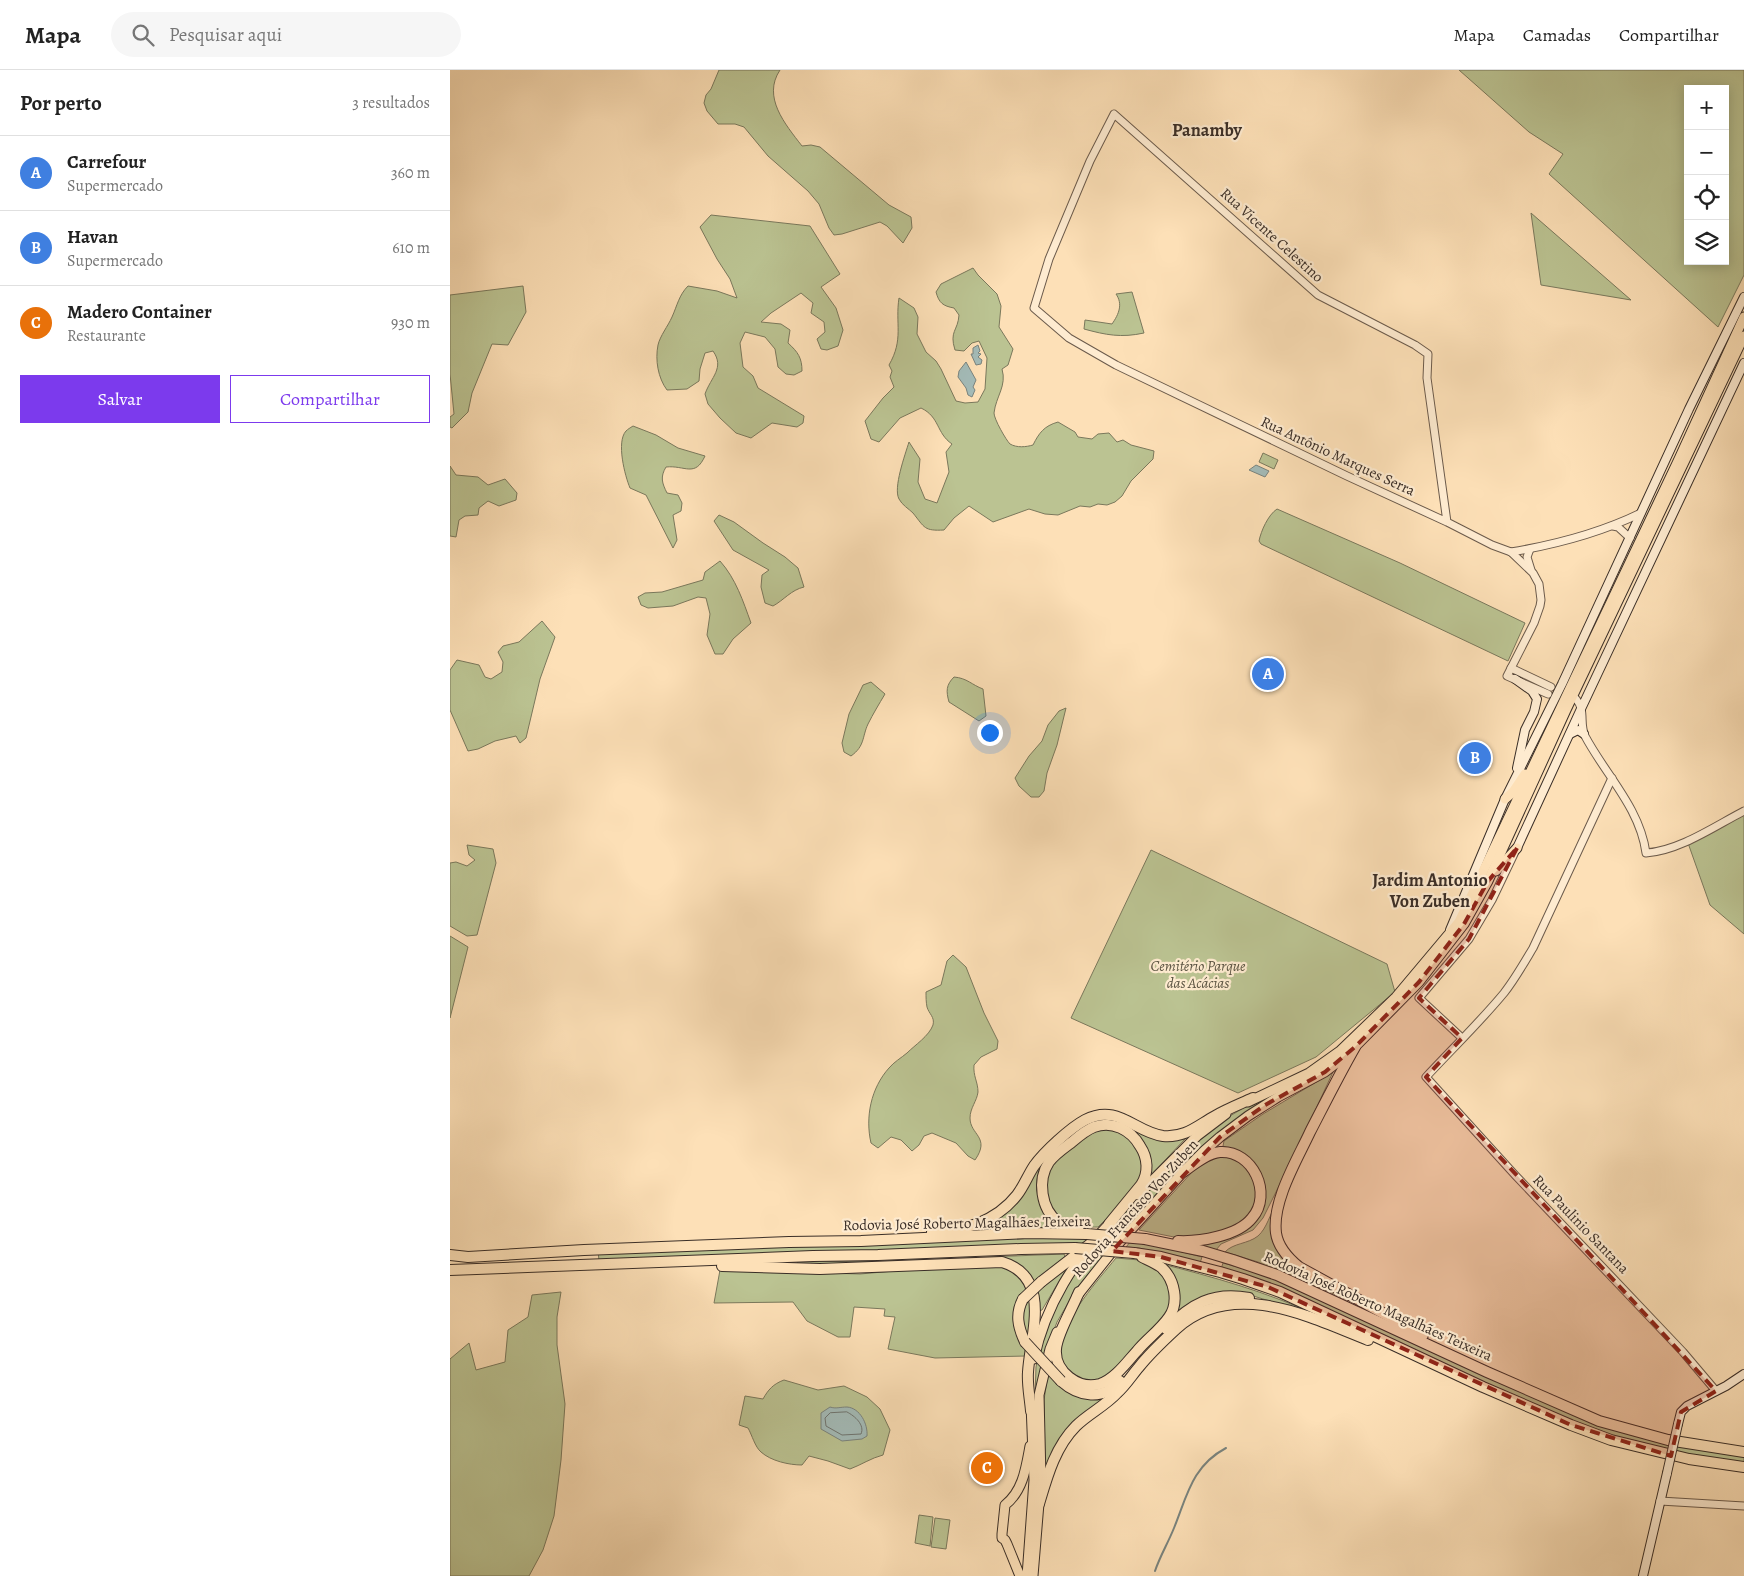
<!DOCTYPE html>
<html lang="pt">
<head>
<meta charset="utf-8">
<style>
	body { margin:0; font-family:Alegreya,serif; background:#f6f6f6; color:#222 }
	.controls { position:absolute; right:15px; top:15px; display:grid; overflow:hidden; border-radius:0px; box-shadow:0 2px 12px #0003 }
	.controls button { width:45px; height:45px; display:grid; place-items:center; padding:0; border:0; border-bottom:1px solid #e0e0e0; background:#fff; color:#222; font:25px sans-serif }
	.you { position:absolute; left:539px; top:662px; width:18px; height:18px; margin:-12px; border:4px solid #fff; border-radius:50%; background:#1a73e8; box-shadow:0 0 0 8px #1a73e833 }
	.badge { display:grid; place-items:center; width:32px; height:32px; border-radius:50%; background:#7c3aed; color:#fff; font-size:16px; font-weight:700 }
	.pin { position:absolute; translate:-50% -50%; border:2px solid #fff; box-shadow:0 1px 5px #0006 }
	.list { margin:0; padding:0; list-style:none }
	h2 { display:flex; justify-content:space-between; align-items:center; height:65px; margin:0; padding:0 20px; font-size:21px }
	h2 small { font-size:16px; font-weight:400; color:#767676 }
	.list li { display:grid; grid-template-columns:32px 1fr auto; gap:15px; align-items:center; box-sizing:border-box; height:75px; padding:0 20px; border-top:1px solid #e0e0e0 }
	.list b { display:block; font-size:19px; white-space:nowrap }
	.list p { margin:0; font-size:16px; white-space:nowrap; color:#767676 }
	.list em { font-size:16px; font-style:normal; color:#767676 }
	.actions { display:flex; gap:10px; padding:15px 20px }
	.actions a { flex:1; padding:11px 0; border:1px solid #7c3aed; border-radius:0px; text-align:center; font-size:18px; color:#7c3aed }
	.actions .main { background:#7c3aed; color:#fff }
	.icon { flex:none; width:28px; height:28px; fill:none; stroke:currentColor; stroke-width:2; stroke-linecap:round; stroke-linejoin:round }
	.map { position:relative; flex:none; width:1294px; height:1506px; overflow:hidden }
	header { display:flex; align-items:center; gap:30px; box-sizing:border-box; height:70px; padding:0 25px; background:#fff; border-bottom:1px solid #e0e0e0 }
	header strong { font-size:24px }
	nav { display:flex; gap:28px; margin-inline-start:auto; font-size:18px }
	.search { width:350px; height:45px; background:#f6f6f6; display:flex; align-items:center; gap:12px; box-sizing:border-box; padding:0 18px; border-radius:28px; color:#767676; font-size:19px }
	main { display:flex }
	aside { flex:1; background:#fff }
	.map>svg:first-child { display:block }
</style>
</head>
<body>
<header>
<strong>Mapa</strong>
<div class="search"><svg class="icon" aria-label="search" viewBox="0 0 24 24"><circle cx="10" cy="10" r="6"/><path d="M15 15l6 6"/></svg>Pesquisar aqui</div>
<nav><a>Mapa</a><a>Camadas</a><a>Compartilhar</a></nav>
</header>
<main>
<aside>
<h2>Por perto<small>3 resultados</small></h2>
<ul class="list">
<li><span class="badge" style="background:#3f7fe0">A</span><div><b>Carrefour</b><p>Supermercado</p></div><em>360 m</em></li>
<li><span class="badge" style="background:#3f7fe0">B</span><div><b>Havan</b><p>Supermercado</p></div><em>610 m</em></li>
<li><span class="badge" style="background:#e8710a">C</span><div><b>Madero Container</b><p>Restaurante</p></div><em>930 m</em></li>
</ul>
<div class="actions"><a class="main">Salvar</a><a>Compartilhar</a></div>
</aside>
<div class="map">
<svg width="1294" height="1506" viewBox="0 0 1294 1506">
	<rect width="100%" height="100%" fill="#fde0b7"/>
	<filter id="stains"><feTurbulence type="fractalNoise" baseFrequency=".004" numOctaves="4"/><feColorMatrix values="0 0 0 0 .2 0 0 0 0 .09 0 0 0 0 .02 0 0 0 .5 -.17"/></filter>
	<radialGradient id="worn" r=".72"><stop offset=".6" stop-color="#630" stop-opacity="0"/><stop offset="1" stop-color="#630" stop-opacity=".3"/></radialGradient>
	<!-- green -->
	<g fill="#bbc392" stroke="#7a785c" fill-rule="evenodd">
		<path d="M269,0H330C312,27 335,54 352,76L361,75L370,77L439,135L461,147L462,158L453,173L437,156L430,152L392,164L384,165L379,158L369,134L358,121L318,86L294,57L285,54H268L257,41L254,33L256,25L261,19Z"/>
		<path d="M1009,0H1294V205L1268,257L1099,104L1113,84L1079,62ZM1238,19H1275V191H1238Z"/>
		<polygon points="1081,143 1181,230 1091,215"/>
		<path d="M261,145L360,156L390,204L371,217L386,238L393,260L388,276L377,280L371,279L367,269L375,262L374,252L361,243L363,233L351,223L321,243L311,252L331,254L340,260L338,273C348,282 352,288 352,301L344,305L336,304L328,297L325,279L315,267L295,262L290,273L293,297L303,306L308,318L354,346L353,353L347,357L322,353L301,368L286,363L270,348L258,334L255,324C261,307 275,298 263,281L255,283L250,299L249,311L237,319L217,320C208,308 205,290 208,275C210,266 218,256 222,247C227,236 229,225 238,216L267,221L287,228L280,209L267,189L250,157Z"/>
		<path d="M523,198L528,205L547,224L551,236L549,257L563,279L558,295L552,299C557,316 546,326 544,343C544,349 556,370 560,374C567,378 576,377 583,375C589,363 594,356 608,352L625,362L628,367L642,369L648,364L659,363L667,372L673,370L681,375L704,381L703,389L681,411L672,426L665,432L657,435L648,434L640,437L630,436L608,445L595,444L579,439L543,452L519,436L504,448L494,460C474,461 475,458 463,443C459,439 452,435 449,429C443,418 455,385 459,372L470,389L468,412L475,429L487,433L499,402L496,382L502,374C486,363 490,347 471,338L450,348L429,372L421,369L415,351L433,328L444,317L440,307L442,301L439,295C454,269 445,254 449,228L464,238L468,247L467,264L476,282L486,291L491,299L506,331L515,333L528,332L535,319L537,288L529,271L522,273L514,281L505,280C499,261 508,261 509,245L504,238C493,236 489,233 486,222L491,214Z"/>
		<polygon points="73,216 76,242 58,275 42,274 22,323 18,342 2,358 0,357 0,347 4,344 0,304 0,225"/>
		<path d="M682,222L694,263C671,268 656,265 634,259L635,250L662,254C669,244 673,234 666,224Z"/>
		<path d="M183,356L206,365L228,378L255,386C245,408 235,395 216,397C210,407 212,413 217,423L228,425L232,433L231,441L223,445L227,470L223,478L196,425L180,418C175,406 166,372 176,361C178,359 180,358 183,356Z"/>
		<polygon points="813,383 828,390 824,399 809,392"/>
		<polygon points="0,396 6,405 28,407 38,415 55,409 67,423 66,430 49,436 38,431 29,438 28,445 15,446 9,450 6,467 0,466"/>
		<path d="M827,439L950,493L1075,553L1058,591L811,474L809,471C811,461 818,445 827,439Z"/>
		<path d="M269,445L284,452L313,473L335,487L348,498L354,517C341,520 334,530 323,536L315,533L311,517L312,505L319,500L283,480L264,451Z"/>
		<path d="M270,491C286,509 293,531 301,553L283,569L273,584H265L257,565L260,544L256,528L248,527L223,536L198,538L191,535L188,527L195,523L212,522L253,510L255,502Z"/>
		<polygon points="92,551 105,567 90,609 76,668 70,673 66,666 45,671 28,679 18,681 0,640 0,600 7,590 29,595 35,607 41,609 52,602 53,592 48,582 53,576 69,572"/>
		<path d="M504,607C517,608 522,615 533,619L536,646L529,651L499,632C496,621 496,615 504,607Z"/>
		<path d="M421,612L435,624C429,634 423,644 418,654C412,667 415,676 401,686L394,682L392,673L399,644L413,615Z"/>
		<polygon points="616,638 607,675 597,703 594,721 589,727 581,727 569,716 565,708 579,686 592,671 598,655 609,641"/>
		<polygon points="1294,745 1294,864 1260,835 1238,773"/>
		<polygon points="17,775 43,779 46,793 27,865 17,866 0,856 0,793 6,792 17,796 25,790 19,785"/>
		<polygon points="701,780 937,894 945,922 866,987 788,1023 621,948"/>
		<polygon points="0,866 18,877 0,948"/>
		<path d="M503,885L516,897L534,943L548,971L547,979L531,987L524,995C523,1006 528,1012 528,1022C527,1031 520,1038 520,1048C520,1065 541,1067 525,1090L518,1086L506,1073L482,1063L474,1066L469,1075L462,1081L451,1070L441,1067L428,1078L421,1073C415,1047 421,1018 439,998C444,992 451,988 457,983C465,975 479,966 483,955C485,947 479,944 477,937C476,932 476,927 476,922L491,915L497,891Z"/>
		<polygon points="883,1002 844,1086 813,1148 803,1160 771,1174 766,1180 748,1175 796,1157 813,1118 783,1080 773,1076 774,1071 813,1044"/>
		<polygon points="849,1012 793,1045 676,1159 652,1187 627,1218 607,1252 595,1284 585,1326 586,1297 592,1267 612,1222 637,1186 660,1158 742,1075 773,1050 797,1036"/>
		<path d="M645,1048L724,1069H735L700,1106L684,1063L641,1055L591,1107L608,1157L541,1159L536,1153C565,1120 607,1067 645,1048Z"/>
		<path d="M653,1057L676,1063L691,1081L693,1108L680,1125L648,1157C640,1157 629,1158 621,1155C600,1149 591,1119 599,1100C606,1082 637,1065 653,1057Z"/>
		<polygon points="773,1085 794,1093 809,1121 801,1146 775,1162 729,1168 689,1160 743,1101 754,1092"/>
		<path d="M826,1134L828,1177L905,1231L906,1234L868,1217L866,1219L808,1192L775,1182C783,1173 798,1174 808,1166C817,1158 820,1144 826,1134Z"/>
		<polygon points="556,1167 639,1167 639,1173 149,1190 148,1182"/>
		<polygon points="681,1171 697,1173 752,1187 750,1193 689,1178 676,1177"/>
		<polygon points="614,1184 616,1189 583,1214 565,1194 348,1194 347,1192 436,1191"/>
		<path d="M666,1188L689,1190L708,1198L721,1219L719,1241L658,1307C639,1317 630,1309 614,1298C613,1292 608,1282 610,1276C615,1247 648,1210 666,1188Z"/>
		<polygon points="621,1191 592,1240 589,1241 587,1222"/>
		<path d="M708,1193C764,1207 817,1222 869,1246L800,1225L723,1248L727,1234Z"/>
		<polygon points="773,1193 784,1196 785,1194 814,1204 1103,1335 1294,1385 1294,1393 1229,1383 1147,1362 771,1199"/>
		<polygon points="550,1194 568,1203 578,1219 569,1232 578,1281 577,1286 485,1288 438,1279 445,1247 434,1246 435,1239 404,1237 400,1267 388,1267 357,1251 343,1232 264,1233 270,1200 410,1204 513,1195"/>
		<polygon points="111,1222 107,1247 107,1275 115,1334 111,1390 104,1446 93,1480 79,1506 0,1506 0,1289 19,1273 26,1300 55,1292 58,1260 78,1247 82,1225"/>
		<path d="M581,1228L580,1270C570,1257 569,1239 581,1228Z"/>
		<path d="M598,1304C622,1330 628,1326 661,1324L599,1394L595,1395L594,1330Z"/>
		<path d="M334,1310L368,1320L394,1316L417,1327L430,1339L440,1360L433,1385C421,1388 411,1395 400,1399L378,1391L359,1386L352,1395C339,1395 321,1391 311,1382C305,1377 302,1365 298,1358L289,1355L295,1326L313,1329C318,1320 323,1314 334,1310Z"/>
		<polygon points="469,1445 483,1447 480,1476 465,1473"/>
		<polygon points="485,1448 500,1450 496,1479 481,1477"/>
	</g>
	<!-- water -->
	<g fill="#a3bbb8" stroke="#79837e">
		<polygon points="528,275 530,281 528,283 531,284 528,287 532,290 531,294 526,295 521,284 523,284 523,278"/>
		<polygon points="516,292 526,310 523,317 525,320 522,327 518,325 516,318 508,307 509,301"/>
		<polygon points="806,395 819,401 815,407 799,400"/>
		<path d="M380,1337C386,1339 390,1337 397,1337C410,1338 418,1354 417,1366L412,1369L392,1371L371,1359V1343Z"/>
	</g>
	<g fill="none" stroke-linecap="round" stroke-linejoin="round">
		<!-- shore -->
		<path stroke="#6e7470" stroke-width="1" d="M397,1342C405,1346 415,1355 411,1364L392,1365L376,1356L375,1348L380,1343Z"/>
		<!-- stream -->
		<path stroke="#79837e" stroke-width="2" d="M705,1501C710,1486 718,1473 724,1458C737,1426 742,1396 776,1378"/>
		<!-- tertiary-tunnel -->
		<polyline stroke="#d6bc9a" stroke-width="7" stroke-dasharray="7 3.5" stroke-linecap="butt" points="1101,625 1123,636"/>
		<defs>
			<g id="tertiary">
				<polyline points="997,452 977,308 978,284 965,275 868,225 664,44 640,91 599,189 584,238 619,268 666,295 897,406 997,452 1042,475 1061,482 1083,503 1089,514 1091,530 1090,536 1084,553 1057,606 1098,624"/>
				<polyline points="1163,456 1168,457 1180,468"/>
				<polyline points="1080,479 1077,487 1081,500"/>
				<path d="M1061,482C1103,475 1152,462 1191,443"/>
				<polyline points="1061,598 1101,617"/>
				<path d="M1126,629C1136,640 1129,653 1135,666C1155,704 1190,738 1196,783C1229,781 1265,756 1294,741"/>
				<path d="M1162,708L1083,878C1074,893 1065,909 1054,923C1030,952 1002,979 976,1007L1065,1105L1233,1282L1266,1321"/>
				<polyline points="1012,968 969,928 1019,869 1042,830 1064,784"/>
				<polyline points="1210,1431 1294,1436"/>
			</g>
			<g id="secondary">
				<polyline points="1065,609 1082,621 1087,629 1084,642 1075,660 1067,698"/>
				<polyline points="1120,664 1128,660 1134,664"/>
				<polyline points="1067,778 1130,641 1294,293"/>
				<polyline points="1000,860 1055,729 1112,614 1239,339 1294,227"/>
				<polyline points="1228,1354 1231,1342 1237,1336 1276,1316 1294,1304"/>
				<polyline points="1193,1506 1217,1403"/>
			</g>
			<g id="primary">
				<polyline points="1055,729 1063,722 1075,704"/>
				<polyline points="1046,801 1067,778"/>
				<polyline points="798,1032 859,1003 890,981 946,927 1009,852 1229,389 1294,247"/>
				<polyline points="688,1125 747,1066 776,1044"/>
				<polyline points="627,1226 669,1173 733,1102 754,1081 770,1067 798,1046 828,1027 875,1002 896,986 969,912 1014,854 1038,811 1116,640 1294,266"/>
				<path d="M584,1289C595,1236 625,1188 663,1150"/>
				<path d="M570,1506L557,1474L555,1470L552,1468V1464L555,1435C573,1421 576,1398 580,1376"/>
				<polyline points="577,1506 584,1410 581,1334"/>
				<polyline points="583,1506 591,1409 589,1325 600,1279 607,1262"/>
			</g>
			<g id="motorway">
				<path d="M905,977C889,1005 875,1033 860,1062C847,1090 822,1131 826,1163C828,1177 838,1188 849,1197L973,1265"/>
				<path d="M629,1161C622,1159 614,1157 608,1152C591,1139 587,1110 599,1092C605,1084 614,1078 622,1072C629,1066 636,1060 644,1057C662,1050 681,1060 690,1076C698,1088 699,1103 691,1115L659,1154"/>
				<path d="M482,1162C497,1160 513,1159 527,1154C542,1148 557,1138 567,1125C574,1116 578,1105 584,1096C594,1082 620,1058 635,1050C668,1033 684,1062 713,1066C735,1068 747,1056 765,1046C777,1039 790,1034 803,1028"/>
				<polyline points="695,1169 753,1181 783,1190 827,1205 1037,1302 1149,1351 1218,1370 1294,1382"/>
				<path d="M728,1171C749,1172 788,1166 802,1148C823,1124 803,1080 770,1082C757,1083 743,1095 733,1102"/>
				<polyline points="684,1183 711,1187 770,1202 793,1209 830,1222 1033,1317 1121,1355 1161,1370 1239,1389 1294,1397"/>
				<polyline points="0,1185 18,1187 134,1180 339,1172 411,1171 579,1163 637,1164"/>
				<path d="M272,1196L370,1199L552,1192C603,1207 580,1266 578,1302C577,1315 580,1328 581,1341"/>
				<polyline points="0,1200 363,1186 428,1185 571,1179 625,1178"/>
				<polyline points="591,1212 644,1171"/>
				<path d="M629,1222C623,1237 607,1264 606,1279C604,1302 629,1320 650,1314C665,1309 677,1292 687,1281C697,1269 710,1260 719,1247C729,1233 725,1210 712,1198C706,1193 698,1190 692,1187"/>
				<path d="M573,1229C565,1244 568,1257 575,1272"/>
				<path d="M716,1259C741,1234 763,1221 799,1228"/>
				<path d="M611,1311C629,1327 653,1331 670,1311"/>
				<path d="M589,1434C597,1407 605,1377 626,1356C638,1344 655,1336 667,1323C676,1315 682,1305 689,1297C700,1283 713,1271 726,1259C782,1208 859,1246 918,1270"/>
			</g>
		</defs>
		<!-- tertiary casing -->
		<use href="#tertiary" stroke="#6b5a4b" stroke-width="9"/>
		<!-- secondary casing -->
		<use href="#secondary" stroke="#3a2e27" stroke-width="10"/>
		<!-- primary casing -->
		<use href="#primary" stroke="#3a2e27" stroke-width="11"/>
		<!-- motorway casing -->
		<use href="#motorway" stroke="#3a2e27" stroke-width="12"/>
		<!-- tertiary -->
		<use href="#tertiary" stroke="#feebd0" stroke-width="7"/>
		<!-- secondary -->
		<use href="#secondary" stroke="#feebd0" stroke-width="8"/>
		<!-- primary -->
		<use href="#primary" stroke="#fde0b7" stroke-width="9"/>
		<!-- motorway -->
		<use href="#motorway" stroke="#fde0b7" stroke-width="10"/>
		<defs>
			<polyline id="secondary-bridge" points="1217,1403 1228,1354"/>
			<g id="motorway-bridge">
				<polyline points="637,1164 695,1169"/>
				<polyline points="625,1178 684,1183"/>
				<polyline points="573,1229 591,1212"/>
				<polyline points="575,1272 611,1311"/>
			</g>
		</defs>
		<!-- secondary-bridge casing -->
		<use href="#secondary-bridge" stroke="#3a2e27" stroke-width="10" stroke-linecap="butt"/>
		<!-- motorway-bridge casing -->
		<use href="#motorway-bridge" stroke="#3a2e27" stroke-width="12" stroke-linecap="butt"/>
		<!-- secondary-bridge -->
		<use href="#secondary-bridge" stroke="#feebd0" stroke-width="8"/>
		<!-- motorway-bridge -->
		<use href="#motorway-bridge" stroke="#fde0b7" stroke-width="10"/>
	</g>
	<!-- marked area -->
	<path fill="#8f2418" fill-opacity="0.2" stroke="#8f2418" stroke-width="4" stroke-dasharray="10 6" stroke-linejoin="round" d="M1067,778L1019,869L969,928L1012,968L976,1007L1266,1321L1231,1342L1221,1386L1121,1355L818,1217L711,1187L662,1181L770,1067L815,1035L875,1002L905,977L969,912L1014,854L1038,811Z"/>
	<g text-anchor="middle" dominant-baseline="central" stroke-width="4.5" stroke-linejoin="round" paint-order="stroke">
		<!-- street labels -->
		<g font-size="15" fill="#3a2e27" stroke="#feebd0">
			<text transform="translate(822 165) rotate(42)">Rua Vicente Celestino</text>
			<text transform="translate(888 386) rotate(25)">Rua Antônio Marques Serra</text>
			<text transform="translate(685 1138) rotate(-48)">Rodovia Francisco Von Zuben</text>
			<text transform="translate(517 1153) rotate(-1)">Rodovia José Roberto Magalhães Teixeira</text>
			<text transform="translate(1131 1154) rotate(46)">Rua Paulinio Santana</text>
			<text transform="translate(928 1236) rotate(24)">Rodovia José Roberto Magalhães Teixeira</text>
		</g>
		<!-- park labels -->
		<g font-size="15" font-style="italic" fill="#5a5342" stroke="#feebd0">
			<text x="748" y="896">Cemitério Parque<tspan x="748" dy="17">das Acácias</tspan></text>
		</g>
		<!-- quarter labels -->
		<g font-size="18" font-weight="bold" fill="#3a2e27" stroke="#feebd0">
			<text x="757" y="60">Panamby</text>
			<text x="980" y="810">Jardim Antonio<tspan x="980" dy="21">Von Zuben</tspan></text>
		</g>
	</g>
	<rect width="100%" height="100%" filter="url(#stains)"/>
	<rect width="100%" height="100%" fill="url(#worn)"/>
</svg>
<div class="controls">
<button>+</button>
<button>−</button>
<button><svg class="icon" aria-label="locate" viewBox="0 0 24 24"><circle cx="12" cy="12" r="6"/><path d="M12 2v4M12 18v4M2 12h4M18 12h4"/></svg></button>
<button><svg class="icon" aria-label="layers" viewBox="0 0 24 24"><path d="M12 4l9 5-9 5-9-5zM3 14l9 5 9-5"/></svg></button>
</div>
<div class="you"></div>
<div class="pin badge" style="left:818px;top:604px;background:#3f7fe0">A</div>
<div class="pin badge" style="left:1025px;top:688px;background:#3f7fe0">B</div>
<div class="pin badge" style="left:537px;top:1398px;background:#e8710a">C</div>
</div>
</main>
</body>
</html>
